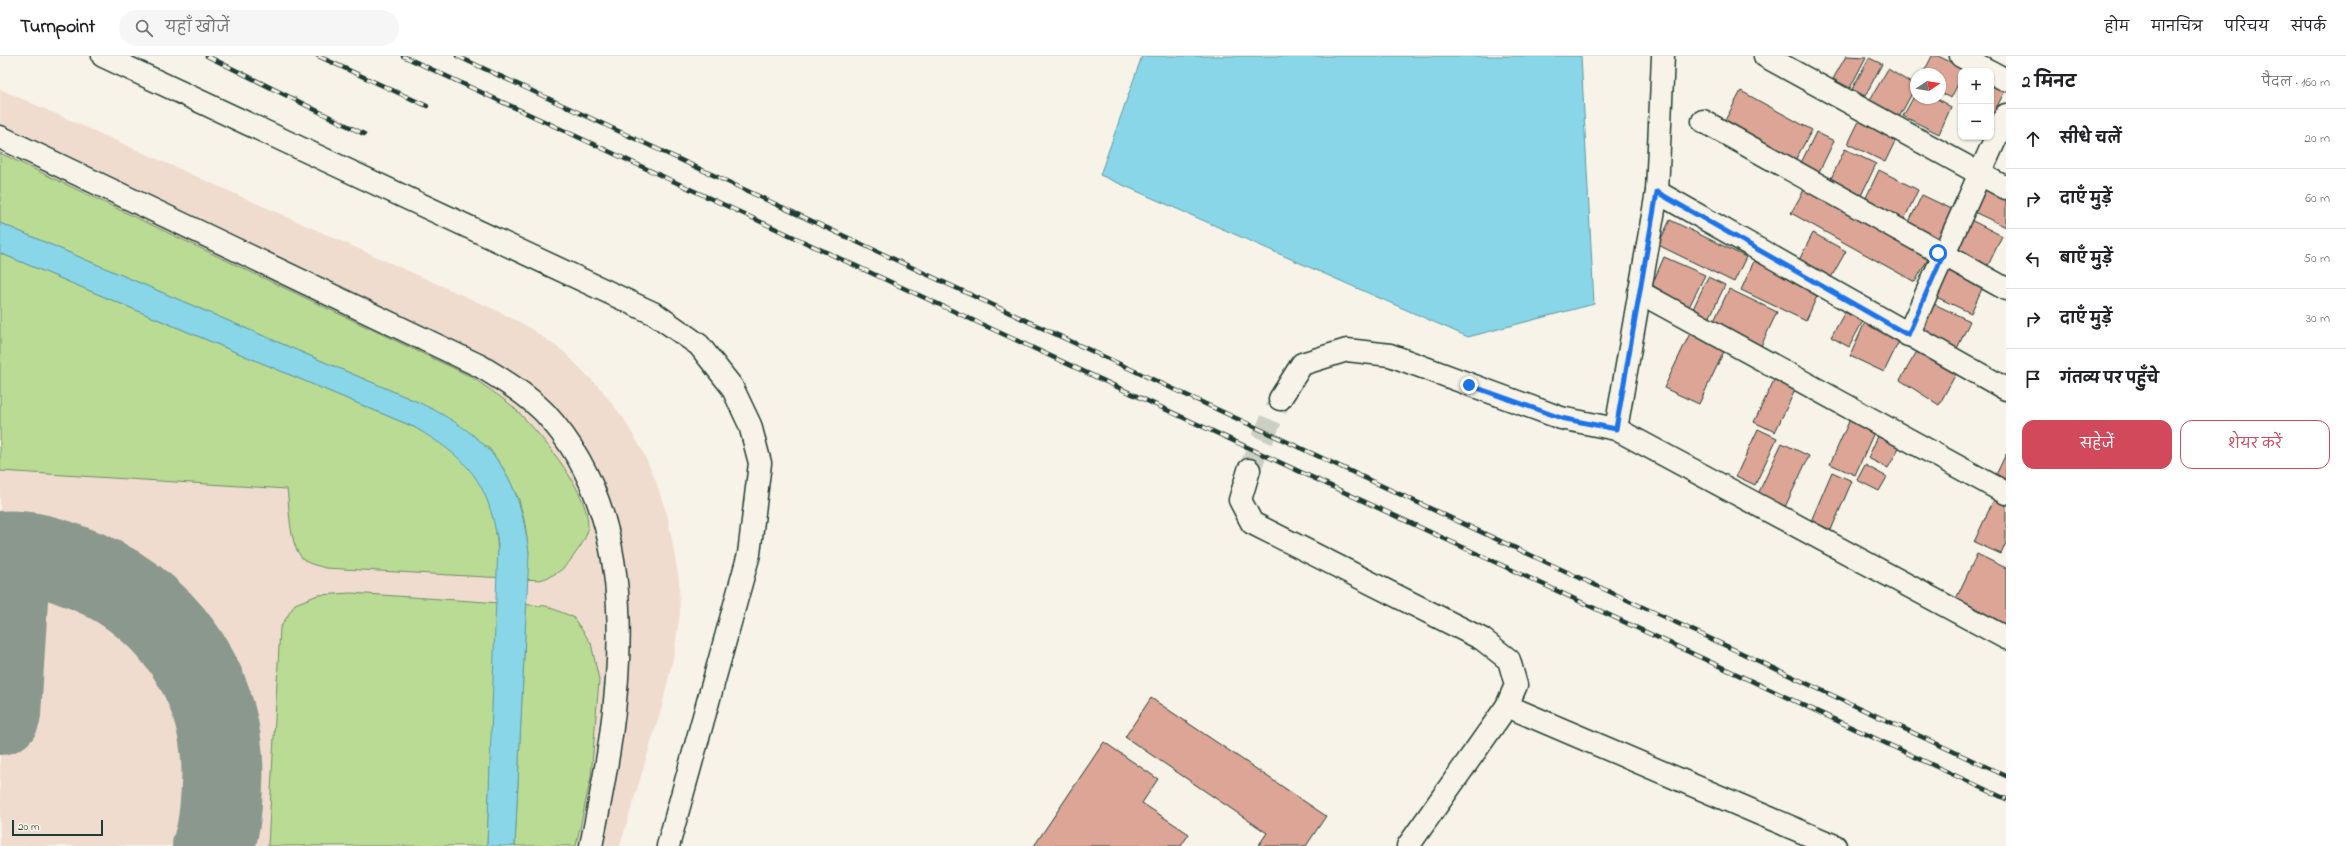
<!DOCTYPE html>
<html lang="hi">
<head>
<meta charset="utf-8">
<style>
	body { margin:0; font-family:"Indie Flower","Playpen Sans Deva",sans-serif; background:#f6f6f6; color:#202124 }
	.controls { position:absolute; right:12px; top:12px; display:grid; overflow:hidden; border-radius:8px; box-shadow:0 1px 3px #0004 }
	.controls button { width:36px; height:36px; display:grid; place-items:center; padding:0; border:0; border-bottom:1px solid #e0e0e0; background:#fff; color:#202124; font:20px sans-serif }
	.compass { position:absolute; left:1910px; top:12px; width:36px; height:36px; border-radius:50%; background:#fff; box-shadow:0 1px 3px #0004; rotate:78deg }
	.scale { position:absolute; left:12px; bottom:10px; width:91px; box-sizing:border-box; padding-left:4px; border:2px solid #1f3d34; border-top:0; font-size:11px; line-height:14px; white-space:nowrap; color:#1f3d34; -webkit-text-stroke:3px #f7f3e8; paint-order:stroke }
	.stop { position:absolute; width:12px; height:12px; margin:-9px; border:3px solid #1a73e8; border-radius:50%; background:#fff }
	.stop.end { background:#1a73e8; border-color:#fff; box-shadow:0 1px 4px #0008 }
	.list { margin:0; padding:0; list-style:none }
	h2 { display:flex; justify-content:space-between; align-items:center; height:52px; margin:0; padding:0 16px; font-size:17px }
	h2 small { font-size:13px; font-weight:400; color:#757577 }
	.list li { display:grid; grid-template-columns:26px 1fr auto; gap:12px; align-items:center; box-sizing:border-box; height:60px; padding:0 16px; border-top:1px solid #e0e0e0 }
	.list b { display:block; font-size:15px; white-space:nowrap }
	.list em { font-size:13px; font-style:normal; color:#757577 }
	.actions { display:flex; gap:8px; padding:12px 16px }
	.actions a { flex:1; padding:9px 0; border:1px solid #d1495b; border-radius:12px; text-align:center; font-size:14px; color:#d1495b }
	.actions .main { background:#d1495b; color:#fff }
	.icon { flex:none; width:22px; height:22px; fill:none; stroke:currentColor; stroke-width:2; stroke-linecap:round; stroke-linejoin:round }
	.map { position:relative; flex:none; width:2006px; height:790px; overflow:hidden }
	header { display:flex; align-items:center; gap:24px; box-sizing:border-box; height:56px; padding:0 20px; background:#fff; border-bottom:1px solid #e0e0e0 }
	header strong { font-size:19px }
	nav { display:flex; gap:22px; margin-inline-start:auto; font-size:14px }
	.search { width:280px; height:36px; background:#f6f6f6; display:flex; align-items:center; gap:10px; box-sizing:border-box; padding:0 14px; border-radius:22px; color:#757577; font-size:15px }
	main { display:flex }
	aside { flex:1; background:#fff }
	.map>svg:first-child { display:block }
</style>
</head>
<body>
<header>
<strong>Turnpoint</strong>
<div class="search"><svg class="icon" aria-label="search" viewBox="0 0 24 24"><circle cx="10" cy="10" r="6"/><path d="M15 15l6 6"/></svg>यहाँ खोजें</div>
<nav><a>होम</a><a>मानचित्र</a><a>परिचय</a><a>संपर्क</a></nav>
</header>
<main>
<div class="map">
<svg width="2006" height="790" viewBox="0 0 2006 790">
	<rect width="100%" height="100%" fill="#f7f3e8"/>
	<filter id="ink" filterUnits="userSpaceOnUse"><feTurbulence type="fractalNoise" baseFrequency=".025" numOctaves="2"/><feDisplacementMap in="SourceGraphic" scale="8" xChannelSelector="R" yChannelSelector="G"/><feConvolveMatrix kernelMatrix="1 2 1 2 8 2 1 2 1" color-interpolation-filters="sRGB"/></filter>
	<g filter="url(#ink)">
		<!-- built -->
		<polygon fill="#efdccf" points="0,33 498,255 527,270 563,295 601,333 624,363 642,394 657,428 668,462 679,524 680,557 674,598 662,650 620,790 0,790"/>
		<!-- green -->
		<g fill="#badb94" stroke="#6c8c64">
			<path d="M0,97L472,321C484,330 499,339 511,349C536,372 596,441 587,477C585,483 581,490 577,495C566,512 559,518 540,524L325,512C320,510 312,509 307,506C288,495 290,452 287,433L0,415V197L414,371C429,380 447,388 460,401C493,433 499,475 498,519L529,497L525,468L519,444L505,415L489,392L420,347L0,167Z"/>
			<polygon points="351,537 546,550 573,561 591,587 599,624 591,721 576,790 515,790 526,554 497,552 487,790 268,790 280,572 295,548 318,539"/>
		</g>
		<!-- water -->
		<g fill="#89d6e8" stroke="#5f99a0">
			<polygon points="1142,0 1581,0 1594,248 1468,281 1100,119"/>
			<path d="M0,167L420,347C493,382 519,417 529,497L515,790H487L498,488C488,424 468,403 414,371L0,197Z"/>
		</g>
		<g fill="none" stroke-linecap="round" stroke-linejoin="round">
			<!-- taxiway -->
			<g stroke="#8b988e" stroke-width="82">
				<path d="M0,496C23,494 47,500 68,508C165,540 228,628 222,730C221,749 220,772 213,790"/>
				<polyline points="0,658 9,511"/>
			</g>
		</g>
		<!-- building -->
		<g fill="#dca595" stroke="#1f3d34">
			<polygon points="1846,0 1866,1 1850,32 1833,23"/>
			<polygon points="1932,0 1938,0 1965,13 1961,15 1961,22 1951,42 1940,37 1940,18 1923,18"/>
			<polygon points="1869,2 1882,8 1865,40 1852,33"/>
			<polygon points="1888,13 1916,30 1897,65 1868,47"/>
			<polygon points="1991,25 2006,33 1991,62"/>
			<polygon points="1741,35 1812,74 1793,108 1723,68"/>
			<polygon points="1916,37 1916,42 1936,42 1951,51 1939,78 1903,60"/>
			<polygon points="1862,59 1899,77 1885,106 1848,88"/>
			<polygon points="1816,76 1834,85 1819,116 1801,107"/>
			<polygon points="1845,93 1876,108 1858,146 1827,131"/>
			<polygon points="1879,114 1918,134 1902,168 1863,148"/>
			<polygon points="1808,127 1932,196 1915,226 1791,157"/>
			<polygon points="1987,129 2006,139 2006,171 1974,156"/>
			<polygon points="1922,139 1956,155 1941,187 1907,170"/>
			<polygon points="1969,163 2002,180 1984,218 1951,202"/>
			<polygon points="1670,164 1746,201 1734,226 1658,189"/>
			<polygon points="1813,177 1846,195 1828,227 1796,210"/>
			<polygon points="1664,201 1705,219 1689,251 1652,229"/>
			<polygon points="1754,205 1819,236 1806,265 1741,234"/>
			<polygon points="1949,209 1985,226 1971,257 1934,240"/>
			<polygon points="1708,221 1725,229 1708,265 1691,257"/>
			<polygon points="1729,233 1777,256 1761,290 1713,267"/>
			<polygon points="1934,248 1970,265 1955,297 1919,279"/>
			<polygon points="1845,256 1863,265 1849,291 1831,281"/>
			<polygon points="1865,266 1900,283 1884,316 1850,300"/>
			<polygon points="1692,273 1727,289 1699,348 1664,332"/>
			<polygon points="1919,292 1958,314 1939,349 1900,324"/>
			<polygon points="1776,320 1797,330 1775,376 1754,366"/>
			<polygon points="1851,361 1876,372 1855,419 1830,408"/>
			<polygon points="1758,373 1777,382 1755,429 1736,420"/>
			<polygon points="1879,378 1901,388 1888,412 1868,402"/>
			<polygon points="1782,387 1809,400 1785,451 1758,438"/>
			<polygon points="2006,398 2006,429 1994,423"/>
			<polygon points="1865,409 1887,421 1879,435 1857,424"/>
			<polygon points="1832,416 1852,425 1831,474 1811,465"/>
			<polygon points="1996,439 2006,443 2006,487 2001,498 1974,486"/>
			<polygon points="1977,498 2006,512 2006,572 1954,547"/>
			<polygon points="1151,642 1326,760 1306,790 1258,790 1267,777 1125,681"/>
			<polygon points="1104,686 1158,723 1142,747 1189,778 1181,790 1034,790"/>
		</g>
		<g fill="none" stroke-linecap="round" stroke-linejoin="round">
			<!-- minor-tunnel -->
			<polyline stroke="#cccfc4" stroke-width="22" stroke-dasharray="22 11" stroke-linecap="butt" points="1249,414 1280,343"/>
			<defs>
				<g id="minor">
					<polyline points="103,0 655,258 699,289 732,331 750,369 760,407 749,498 668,790"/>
					<polyline points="1765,0 2006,132"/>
					<polyline points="1961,0 1989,15"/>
					<polyline points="1991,16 2006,24"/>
					<polyline points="1703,65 2006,233"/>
					<path d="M0,81L480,310C503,324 525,337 544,356C651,470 620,651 591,790"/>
					<polyline points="1657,136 2006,333"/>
					<polyline points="1639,236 2006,437"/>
					<polyline points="1908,279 2006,59"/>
					<polyline points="1280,343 1302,308 1347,294 1390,299 1561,362 1616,373 1657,136 1663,0"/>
					<polyline points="1616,373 2006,582"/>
					<polyline points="1249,414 1240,444 1252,467 1482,583 1509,604 1516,629 1507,650 1408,790"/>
					<polyline points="1507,650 1835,790"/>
				</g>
			</defs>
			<!-- minor casing -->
			<use href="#minor" stroke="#1f3d34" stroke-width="25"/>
			<!-- minor -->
			<use href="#minor" stroke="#f7f3e8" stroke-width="22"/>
			<defs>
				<g id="rail">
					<polyline points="207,0 364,78"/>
					<polyline points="318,0 427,50"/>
					<polyline points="403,0 2006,743"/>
					<polyline points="457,0 2006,720"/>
				</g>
			</defs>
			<!-- rail casing -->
			<use href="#rail" stroke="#1f3d34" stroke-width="4.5"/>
			<!-- rail -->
			<use href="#rail" stroke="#f7f3e8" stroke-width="3" stroke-dasharray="9" stroke-linecap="butt"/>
		</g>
	</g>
	<g fill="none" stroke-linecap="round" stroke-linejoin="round" filter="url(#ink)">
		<!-- route -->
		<polyline stroke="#1a73e8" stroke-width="5" points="1469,329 1561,362 1616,373 1657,136 1908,279 1943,199 1938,197"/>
	</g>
</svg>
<div class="controls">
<button>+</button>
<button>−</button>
</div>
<svg class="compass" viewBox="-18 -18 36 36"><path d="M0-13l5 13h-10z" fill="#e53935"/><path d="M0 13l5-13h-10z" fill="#757577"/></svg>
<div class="scale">20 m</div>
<div class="stop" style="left:1938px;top:197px"></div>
<div class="stop end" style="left:1469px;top:329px"></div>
</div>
<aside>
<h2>2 मिनट<small>पैदल · 160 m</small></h2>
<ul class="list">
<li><svg class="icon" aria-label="ahead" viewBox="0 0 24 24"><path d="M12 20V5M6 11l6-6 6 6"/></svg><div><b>सीधे चलें</b></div><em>20 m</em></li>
<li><svg class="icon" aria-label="right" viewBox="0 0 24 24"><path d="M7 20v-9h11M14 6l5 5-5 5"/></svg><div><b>दाएँ मुड़ें</b></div><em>60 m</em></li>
<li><svg class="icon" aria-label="left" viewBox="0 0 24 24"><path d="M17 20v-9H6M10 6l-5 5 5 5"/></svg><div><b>बाएँ मुड़ें</b></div><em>50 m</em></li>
<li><svg class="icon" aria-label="right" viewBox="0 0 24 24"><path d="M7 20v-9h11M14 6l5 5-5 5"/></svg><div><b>दाएँ मुड़ें</b></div><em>30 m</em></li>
<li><svg class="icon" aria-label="arrive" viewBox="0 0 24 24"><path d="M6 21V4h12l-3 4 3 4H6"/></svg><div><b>गंतव्य पर पहुँचे</b></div></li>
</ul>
<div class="actions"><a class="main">सहेजें</a><a>शेयर करें</a></div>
</aside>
</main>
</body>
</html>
